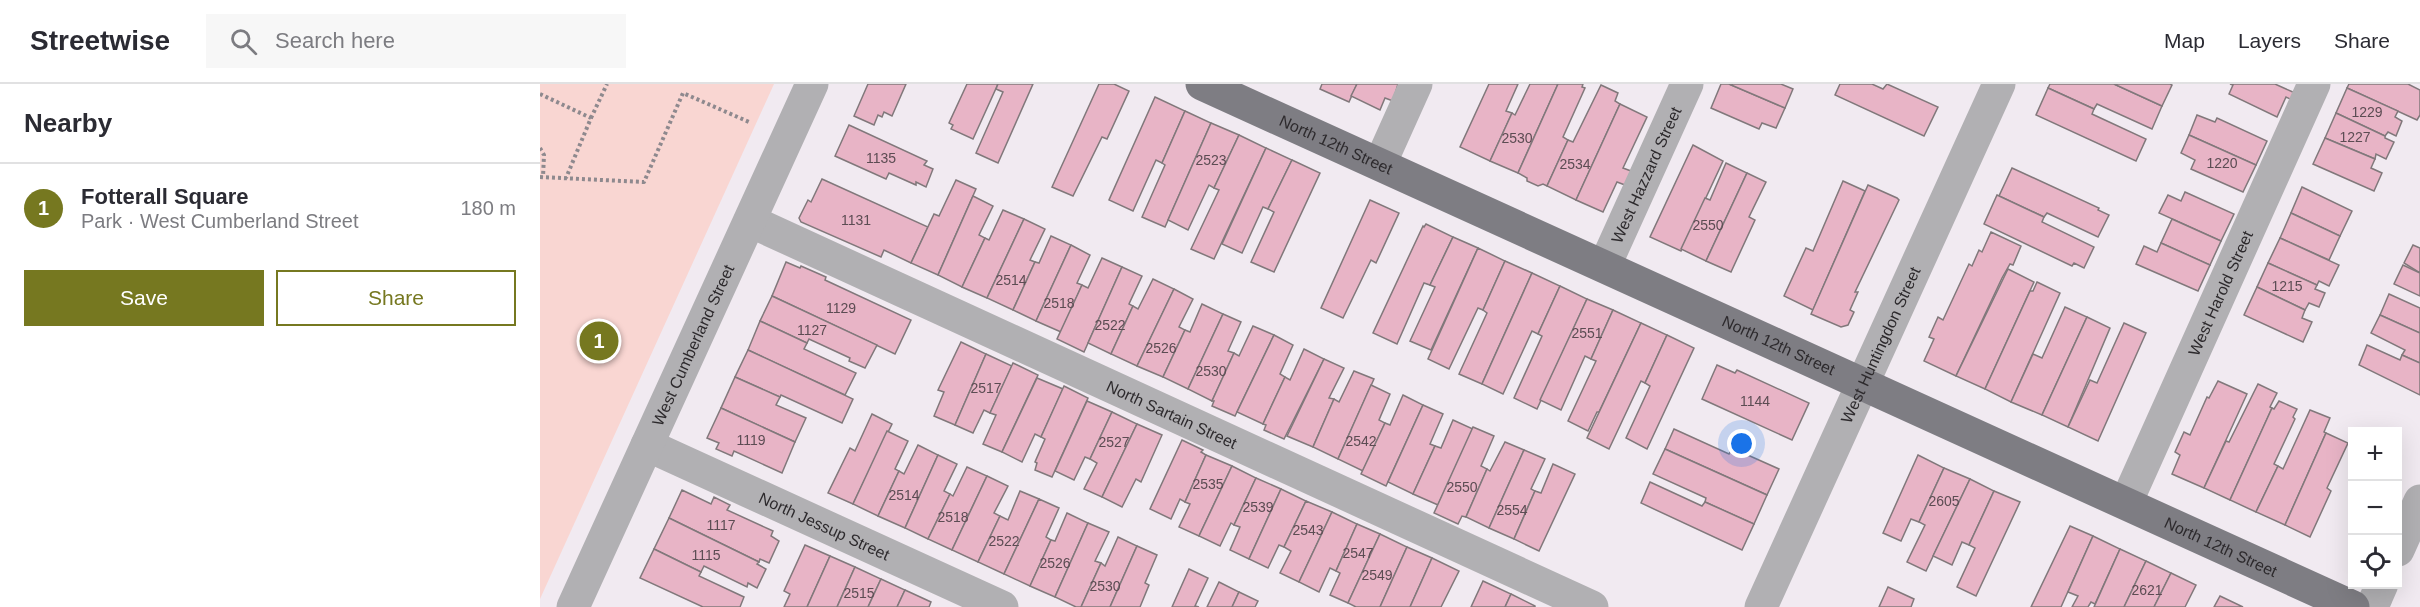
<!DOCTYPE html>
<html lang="en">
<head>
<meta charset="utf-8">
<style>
	body { margin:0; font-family:Arial,sans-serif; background:#f7f7f7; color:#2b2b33 }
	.controls { position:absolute; right:18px; bottom:18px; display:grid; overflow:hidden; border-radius:0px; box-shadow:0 6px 24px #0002 }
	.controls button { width:54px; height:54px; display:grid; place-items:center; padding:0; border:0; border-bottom:2px solid #e1e1e2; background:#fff; color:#2b2b33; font:30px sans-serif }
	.you { position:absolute; left:1202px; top:360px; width:21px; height:21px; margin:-15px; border:4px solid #fff; border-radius:50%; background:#1a73e8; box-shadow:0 0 0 9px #1a73e833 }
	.badge { display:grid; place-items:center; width:39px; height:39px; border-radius:50%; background:#767820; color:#fff; font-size:20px; font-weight:700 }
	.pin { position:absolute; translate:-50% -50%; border:3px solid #fff; box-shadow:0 2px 6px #0006 }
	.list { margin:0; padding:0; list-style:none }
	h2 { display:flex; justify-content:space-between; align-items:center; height:78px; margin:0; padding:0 24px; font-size:26px }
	h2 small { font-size:20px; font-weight:400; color:#7c7c81 }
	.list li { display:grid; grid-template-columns:39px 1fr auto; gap:18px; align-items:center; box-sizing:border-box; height:90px; padding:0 24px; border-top:2px solid #e1e1e2 }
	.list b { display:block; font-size:22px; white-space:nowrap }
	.list p { margin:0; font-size:20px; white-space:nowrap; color:#7c7c81 }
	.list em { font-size:20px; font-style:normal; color:#7c7c81 }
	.actions { display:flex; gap:12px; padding:18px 24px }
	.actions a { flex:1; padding:14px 0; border:2px solid #767820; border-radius:0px; text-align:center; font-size:21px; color:#767820 }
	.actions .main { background:#767820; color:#fff }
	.icon { flex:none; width:33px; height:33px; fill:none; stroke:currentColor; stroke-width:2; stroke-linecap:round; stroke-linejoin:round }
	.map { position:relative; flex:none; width:1880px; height:523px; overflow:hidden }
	header { display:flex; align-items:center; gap:36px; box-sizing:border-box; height:84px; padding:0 30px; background:#fff; border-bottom:2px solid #e1e1e2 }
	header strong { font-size:28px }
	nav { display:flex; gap:33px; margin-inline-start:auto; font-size:21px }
	.search { width:420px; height:54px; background:#f7f7f7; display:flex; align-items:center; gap:15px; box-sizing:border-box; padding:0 21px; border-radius:0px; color:#7c7c81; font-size:22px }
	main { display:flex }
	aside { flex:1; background:#fff }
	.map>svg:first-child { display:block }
</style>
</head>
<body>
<header>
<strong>Streetwise</strong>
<div class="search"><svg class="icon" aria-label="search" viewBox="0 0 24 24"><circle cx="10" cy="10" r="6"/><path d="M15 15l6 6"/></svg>Search here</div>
<nav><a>Map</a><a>Layers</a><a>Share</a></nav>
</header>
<main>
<aside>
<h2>Nearby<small></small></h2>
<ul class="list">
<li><span class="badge">1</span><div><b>Fotterall Square</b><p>Park · West Cumberland Street</p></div><em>180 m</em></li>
</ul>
<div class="actions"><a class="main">Save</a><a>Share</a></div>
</aside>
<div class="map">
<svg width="1880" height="523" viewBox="0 0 1880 523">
	<rect width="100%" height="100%" fill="#f1eaf1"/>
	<!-- green -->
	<polygon fill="#f9d6d2" points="0,0 234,0 0,515"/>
	<!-- building -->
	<g fill="#e8b4c6" stroke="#81787b" stroke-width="1.5">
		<polygon points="328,0 366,0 352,32 344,28 342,33 338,31 334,41 314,32"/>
		<polygon points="427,0 458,0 433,55 411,45 413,41 409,39"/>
		<polygon points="458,0 493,0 458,79 436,69 463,8 456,5"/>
		<polygon points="559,0 574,0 589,7 567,55 562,53 533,112 512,103"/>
		<polygon points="782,0 817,0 809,18 780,5"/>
		<polygon points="817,0 858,0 853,17 845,14 840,26 811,12"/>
		<polygon points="949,0 978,0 966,27 972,29 950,77 920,63"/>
		<polygon points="990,0 1018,0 978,89 950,77 972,29 975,31"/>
		<polygon points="1018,0 1043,0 1042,3 1045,4 1023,53 1028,56 1007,102 1003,100 998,102 987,97 987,94 978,89"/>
		<polygon points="1181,0 1189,0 1245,24 1236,44 1222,39 1219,45 1171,24"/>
		<polygon points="1189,0 1241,0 1253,5 1245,24"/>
		<polygon points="1300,0 1332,0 1343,5 1347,0 1398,23 1384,52 1295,11"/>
		<polygon points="1510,0 1574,0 1622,22 1612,45 1557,20 1554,25 1508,4"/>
		<polygon points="1574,0 1630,0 1632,1 1622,22"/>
		<polygon points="1690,0 1735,0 1755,9 1752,16 1746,13 1737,33 1689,10 1693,1"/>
		<polygon points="1809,0 1868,0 1880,6 1880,31 1877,36 1807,4"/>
		<polygon points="1061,1 1078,9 1075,17 1080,20 1036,116 1007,102 1028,56 1033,58"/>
		<polygon points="1508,4 1554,25 1552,30 1606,55 1596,77 1496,31"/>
		<polygon points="1807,4 1858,27 1855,33 1862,37 1856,52 1848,48 1845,52 1796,29"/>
		<polygon points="615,13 645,27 622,79 616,76 593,127 569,116"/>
		<polygon points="1080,20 1107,33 1083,84 1091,87 1085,101 1077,98 1063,128 1036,116"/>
		<polygon points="645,27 671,39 625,143 602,133 625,81 622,79"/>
		<polygon points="1796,29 1845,52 1845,54 1854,58 1846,75 1836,70 1835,75 1785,54"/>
		<polygon points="1657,31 1675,38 1677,34 1727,57 1716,81 1649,51"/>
		<polygon points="671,39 699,51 674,104 669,101 648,146 628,136"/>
		<polygon points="309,41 387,77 384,81 393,85 386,103 376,98 376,101 349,89 346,95 295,72"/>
		<polygon points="699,51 726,64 674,175 651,165 679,106 674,104"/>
		<polygon points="1649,51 1716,81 1703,108 1651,85 1655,76 1641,69"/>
		<polygon points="1785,54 1835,75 1831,84 1842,89 1834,107 1773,80"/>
		<polygon points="1153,61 1183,77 1141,167 1110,153"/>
		<polygon points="726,64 752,76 728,125 723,123 702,169 682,160"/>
		<polygon points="752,76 780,89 734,188 711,178 734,128 728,125"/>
		<polygon points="1186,79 1207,89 1166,177 1141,165 1165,114 1170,116"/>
		<polygon points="1472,84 1559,124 1558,126 1569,131 1558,153 1507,129 1504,133 1459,112"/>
		<polygon points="1207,89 1226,98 1209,133 1215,136 1191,188 1166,177"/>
		<polygon points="282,95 388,143 371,179 344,166 341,173 261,138 259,134 268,116 271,118"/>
		<polygon points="416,96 436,105 398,191 371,179 394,130 399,132"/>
		<polygon points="1303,97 1325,107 1273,226 1244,212 1266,164 1273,167"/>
		<polygon points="1328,101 1357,114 1359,116 1315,208 1318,208 1310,226 1314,228 1308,241 1301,243 1271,230"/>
		<polygon points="1762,103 1812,127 1800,152 1751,129"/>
		<polygon points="1645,108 1694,130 1681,157 1619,129 1628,111 1641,117"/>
		<polygon points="1457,111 1504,133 1502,138 1554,163 1544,184 1534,179 1532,182 1444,140"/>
		<polygon points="433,112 453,122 439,151 445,154 422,203 398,191"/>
		<polygon points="830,116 859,129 836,179 831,176 803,234 781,224"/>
		<polygon points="463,126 484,135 447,214 422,203 445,154 449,156"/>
		<polygon points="1751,129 1800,152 1789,176 1740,154"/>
		<polygon points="484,135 505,145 490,176 495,178 473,226 447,214"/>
		<polygon points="1632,135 1681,157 1670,181 1621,159"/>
		<polygon points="886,140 913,153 890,201 884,199 857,260 833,249 883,142 884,143"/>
		<polygon points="1451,148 1481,162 1473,181 1470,180 1462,194 1416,292 1384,277 1394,255 1389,253 1398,233 1403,236 1429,180 1432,182 1439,166 1442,168"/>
		<polygon points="511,152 531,161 496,237 473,226 495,178 499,179"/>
		<polygon points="913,153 938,164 891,266 870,257 895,203 890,201"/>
		<polygon points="1740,154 1799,181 1789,202 1779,197 1777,201 1728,179"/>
		<polygon points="1621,159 1670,181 1658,207 1596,180 1604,162 1617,168"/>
		<polygon points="531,161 550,171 537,199 542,201 521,248 496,237"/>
		<polygon points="1873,161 1880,164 1880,189 1864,179"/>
		<polygon points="938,164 965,177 943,226 938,224 909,285 888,275"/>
		<polygon points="562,174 582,183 544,268 517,255 542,201 548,204"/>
		<polygon points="965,177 992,189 942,300 919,290 947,229 943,226"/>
		<polygon points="246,178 260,184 261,182 286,193 285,196 371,236 355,270 232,212"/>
		<polygon points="1728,179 1777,201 1775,205 1785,209 1779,223 1769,219 1765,226 1717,203"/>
		<polygon points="1863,181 1880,189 1880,212 1854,200"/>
		<polygon points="582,183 602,192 589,220 593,222 571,270 548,259"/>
		<polygon points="1468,185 1494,198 1445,305 1416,292"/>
		<polygon points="992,189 1020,202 998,250 992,247 963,310 942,300"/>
		<polygon points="613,195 634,205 597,282 571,270 593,222 598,225"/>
		<polygon points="1497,198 1520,209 1471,318 1445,305 1490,207 1493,207"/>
		<polygon points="1020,202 1047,215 997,325 974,314 1002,252 998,250"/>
		<polygon points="1717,203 1765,226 1762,234 1772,238 1763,258 1704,231"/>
		<polygon points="634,205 653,215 639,243 645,246 623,293 597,282"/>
		<polygon points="1849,210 1880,224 1880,249 1840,231"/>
		<polygon points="232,212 337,261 325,284 309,277 310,274 269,255 267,259 220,237"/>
		<polygon points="1047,215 1073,226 1051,275 1045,272 1021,326 1000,316"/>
		<polygon points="662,220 683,230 648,305 623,293 645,246 650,248"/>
		<polygon points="1525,223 1547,233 1502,331 1471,318 1493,270 1502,274"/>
		<polygon points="1073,226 1101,239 1059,328 1057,328 1048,347 1028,337 1056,277 1051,275"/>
		<polygon points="683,230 701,238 688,267 694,269 672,317 648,305"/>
		<polygon points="1840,231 1880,249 1880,279 1862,271 1865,266 1831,249"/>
		<polygon points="1547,233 1570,244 1528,343 1502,331"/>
		<polygon points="220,237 267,259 264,265 316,289 305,311 208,266"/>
		<polygon points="1101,239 1127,251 1105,299 1101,297 1069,365 1047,354"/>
		<polygon points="1584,239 1606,249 1558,357 1528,343 1550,296 1557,299"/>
		<polygon points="713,242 734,251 695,332 672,322 674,317 672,317 694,269 699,272"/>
		<polygon points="734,251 753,261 740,290 745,293 723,340 697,328"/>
		<polygon points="1127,251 1154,264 1107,365 1086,354 1110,302 1105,299"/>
		<polygon points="421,258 446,270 415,341 394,332 404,308 398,306"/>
		<polygon points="1827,261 1860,276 1862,271 1880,279 1880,311 1819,281"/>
		<polygon points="764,265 784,275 744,355 724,346 726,341 723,340 745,293 750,296"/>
		<polygon points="208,266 313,315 302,339 241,311 240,313 195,293"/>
		<polygon points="446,270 472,282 450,329 444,326 433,349 415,341"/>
		<polygon points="784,275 804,284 789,314 794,315 773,363 747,352"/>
		<polygon points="473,279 498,291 462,368 443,360 456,331 450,329"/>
		<polygon points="1177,281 1195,289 1197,286 1269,319 1252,356 1162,315"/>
		<polygon points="814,287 834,295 798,375 773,363 794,315 799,318"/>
		<polygon points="195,293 240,313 236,321 266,334 255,358 181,324"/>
		<polygon points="497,294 523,305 501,353 495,350 482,378 462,368"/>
		<polygon points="1678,297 1707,310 1664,404 1632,390 1640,371 1635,368 1644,348 1650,351 1667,313 1669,314"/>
		<polygon points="1718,300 1737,309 1730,323 1732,324 1690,416 1664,404 1686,357 1689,358"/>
		<polygon points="831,301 850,310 839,336 845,339 823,387 798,375"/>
		<polygon points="524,302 548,314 512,393 495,386 497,379 495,378 505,355 501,353"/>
		<polygon points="863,311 883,321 846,402 821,390 845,339 850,341"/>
		<polygon points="547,317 572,328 550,375 545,373 534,396 515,387"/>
		<polygon points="1739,317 1757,325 1753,333 1755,335 1734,380 1738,382 1716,428 1690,416 1732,324 1734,325"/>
		<polygon points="883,321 903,330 890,360 895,362 873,410 848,398"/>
		<polygon points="181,324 255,358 242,389 194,367 192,372 176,365 179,359 167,354"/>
		<polygon points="1770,326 1790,334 1784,348 1786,349 1745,441 1716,428 1738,382 1743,385"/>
		<polygon points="572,328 597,340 562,413 544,405 557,379 550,375"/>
		<polygon points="332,330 352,340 313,420 288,409 310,364 315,367"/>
		<polygon points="913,336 933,345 898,421 873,410 895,362 901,364"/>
		<polygon points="597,340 622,351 601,398 596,395 582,423 562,413"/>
		<polygon points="933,343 954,352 941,382 947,385 926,433 922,432 918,440 894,429"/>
		<polygon points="1134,345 1189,370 1192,364 1239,385 1227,411 1125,365"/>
		<polygon points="347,347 368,357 355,385 359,387 338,432 313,420"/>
		<polygon points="1786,349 1808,359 1787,404 1791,407 1770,453 1745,441"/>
		<polygon points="642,356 663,366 661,368 666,371 645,418 640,415 631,435 610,425"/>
		<polygon points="965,358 984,366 949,444 926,433 947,385 950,387"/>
		<polygon points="378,361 398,371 365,444 338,432 359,387 364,390"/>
		<polygon points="1125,365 1227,411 1214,440 1165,418 1166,414 1113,390"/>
		<polygon points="984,366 1005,375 991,405 995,407 974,455 949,444"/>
		<polygon points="398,371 417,380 404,407 410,410 388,455 365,444"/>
		<polygon points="666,371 692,382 659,452 639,443 650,420 645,418"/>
		<polygon points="1378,371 1404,384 1379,438 1371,435 1361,457 1343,449"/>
		<polygon points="1013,380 1035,390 999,467 974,455 995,407 1001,409"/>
		<polygon points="692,382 716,394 694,441 691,439 680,462 659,452"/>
		<polygon points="427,383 447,392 412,466 388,455 410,410 413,412"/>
		<polygon points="1404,384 1430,395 1386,487 1367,478 1385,441 1379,438"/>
		<polygon points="447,392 468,402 454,429 460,432 438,478 412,466"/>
		<polygon points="716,394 741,405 709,475 690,466 700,443 694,441"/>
		<polygon points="1430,395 1454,407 1429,461 1422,458 1412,481 1393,472"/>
		<polygon points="1110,398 1162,422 1165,418 1214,440 1202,466 1101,419"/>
		<polygon points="741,405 766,417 744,463 739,461 728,484 709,475"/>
		<polygon points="142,406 171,420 174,413 190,421 187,426 233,447 231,452 239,457 229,479 220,475 219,478 129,434"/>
		<polygon points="480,407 499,415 464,490 438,478 460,432 468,436"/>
		<polygon points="1454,407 1480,418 1436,512 1417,503 1435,464 1429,461"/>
		<polygon points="499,415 519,424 506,453 511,456 490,502 464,490"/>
		<polygon points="766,417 792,428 759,498 740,489 751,467 744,463"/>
		<polygon points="792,428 817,440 796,487 790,484 779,508 759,498"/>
		<polygon points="527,429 548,439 515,513 490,502 511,456 515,457"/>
		<polygon points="129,434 219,478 217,480 226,485 217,504 208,499 207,503 164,482 161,488 114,465"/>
		<polygon points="548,439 569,448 555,477 561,479 541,523 536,523 515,513"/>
		<polygon points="817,440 840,450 808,519 790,511 800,489 796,487"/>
		<polygon points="1530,442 1553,452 1521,523 1491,523"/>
		<polygon points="840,450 867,463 840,523 816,523 808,519"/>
		<polygon points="1553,452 1580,465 1555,520 1551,518 1548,523 1532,523 1538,512 1528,508"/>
		<polygon points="578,453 597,462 570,523 541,523 561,479 565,482"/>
		<polygon points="265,461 290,472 267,523 244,523 250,510 244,507"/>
		<polygon points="597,462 617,471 605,499 609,501 600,523 570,523"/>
		<polygon points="867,463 892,474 870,523 840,523"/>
		<polygon points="114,465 161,488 159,492 204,513 200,523 163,523 100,494"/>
		<polygon points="1580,465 1606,477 1584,523 1554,523"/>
		<polygon points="290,472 315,483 297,523 267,523"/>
		<polygon points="892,474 919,487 901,523 870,523"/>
		<polygon points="1606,477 1631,489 1614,523 1584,523"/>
		<polygon points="315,483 341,495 328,523 297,523"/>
		<polygon points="649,485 668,494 655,522 659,523 632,523"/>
		<polygon points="1631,489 1656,501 1645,523 1614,523"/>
		<polygon points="341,495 365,506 357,523 328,523"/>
		<polygon points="943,497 971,510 965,523 931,523"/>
		<polygon points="679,498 699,508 692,523 667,523"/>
		<polygon points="1348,503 1374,515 1371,523 1339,523"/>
		<polygon points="365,506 391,518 389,523 357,523"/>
		<polygon points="699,508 718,517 715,523 692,523"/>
		<polygon points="971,510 995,522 995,523 965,523"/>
		<polygon points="1680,512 1703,523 1674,523"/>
	</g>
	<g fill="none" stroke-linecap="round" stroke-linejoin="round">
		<!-- path -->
		<g stroke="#8e898e" stroke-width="4" stroke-dasharray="3 3" stroke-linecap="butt">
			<polyline points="0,10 51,34 26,94"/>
			<polyline points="51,34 67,0"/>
			<polyline points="0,64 4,71 3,93"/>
			<polyline points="0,93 104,98 143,9 209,38"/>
		</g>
		<!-- minor -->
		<g stroke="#b1b0b3" stroke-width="33">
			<polyline points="840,80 876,0"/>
			<path id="s1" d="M210,137L1052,523"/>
			<path id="s2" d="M1065,181L1147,0"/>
			<path id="s3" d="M107,361L462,523"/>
			<path id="s4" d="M1586,419L1774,0"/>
			<polyline points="1858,466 1880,417"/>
			<path id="s5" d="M33,523L272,0"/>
			<path id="s6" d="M1221,523L1459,0"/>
			<polyline points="1832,523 1842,500"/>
		</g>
		<!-- major -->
		<path stroke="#7e7d83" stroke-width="33" id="s7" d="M662,0C1047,173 1430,348 1813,523"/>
	</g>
	<g text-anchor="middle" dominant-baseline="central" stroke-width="5" stroke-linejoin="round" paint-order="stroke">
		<!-- number labels -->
		<g font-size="14" fill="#5c4c53">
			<text x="1827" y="28">1229</text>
			<text x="1815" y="53">1227</text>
			<text x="977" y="54">2530</text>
			<text x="341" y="74">1135</text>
			<text x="671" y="76">2523</text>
			<text x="1682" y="79">1220</text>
			<text x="1035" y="80">2534</text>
			<text x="316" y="136">1131</text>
			<text x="1168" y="141">2550</text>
			<text x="471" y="196">2514</text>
			<text x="1747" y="202">1215</text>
			<text x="519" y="219">2518</text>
			<text x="301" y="224">1129</text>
			<text x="570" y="241">2522</text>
			<text x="272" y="246">1127</text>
			<text x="1047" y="249">2551</text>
			<text x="621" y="264">2526</text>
			<text x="671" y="287">2530</text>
			<text x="446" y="304">2517</text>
			<text x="1215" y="317">1144</text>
			<text x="211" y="356">1119</text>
			<text x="821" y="357">2542</text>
			<text x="574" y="358">2527</text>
			<text x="668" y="400">2535</text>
			<text x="922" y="403">2550</text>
			<text x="364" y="411">2514</text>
			<text x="1404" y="417">2605</text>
			<text x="718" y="423">2539</text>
			<text x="972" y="426">2554</text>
			<text x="413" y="433">2518</text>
			<text x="181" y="441">1117</text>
			<text x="768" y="446">2543</text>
			<text x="464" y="457">2522</text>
			<text x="818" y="469">2547</text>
			<text x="166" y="471">1115</text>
			<text x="515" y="479">2526</text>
			<text x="837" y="491">2549</text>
			<text x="565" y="502">2530</text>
			<text x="1607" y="506">2621</text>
			<text x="319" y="509">2515</text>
		</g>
		<!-- street labels -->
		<g font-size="16" fill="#2d2a2d" stroke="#f1eaf1">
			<text stroke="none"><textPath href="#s7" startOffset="147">North 12th Street</textPath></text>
			<text stroke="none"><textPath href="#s2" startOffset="99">West Hazzard Street</textPath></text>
			<text stroke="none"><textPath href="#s4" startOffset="230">West Harold Street</textPath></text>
			<text stroke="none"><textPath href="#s7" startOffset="633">North 12th Street</textPath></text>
			<text stroke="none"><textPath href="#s5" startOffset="288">West Cumberland Street</textPath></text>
			<text stroke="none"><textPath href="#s6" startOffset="288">West Huntingdon Street</textPath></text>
			<text stroke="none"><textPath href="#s1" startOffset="464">North Sartain Street</textPath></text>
			<text stroke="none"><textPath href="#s3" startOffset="195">North Jessup Street</textPath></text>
			<text stroke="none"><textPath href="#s7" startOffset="1119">North 12th Street</textPath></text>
		</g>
	</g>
</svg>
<div class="controls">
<button>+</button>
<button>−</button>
<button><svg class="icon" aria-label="locate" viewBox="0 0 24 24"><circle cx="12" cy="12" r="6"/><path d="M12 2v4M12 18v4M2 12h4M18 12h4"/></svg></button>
</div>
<div class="you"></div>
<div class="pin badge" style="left:59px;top:257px">1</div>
</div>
</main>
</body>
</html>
